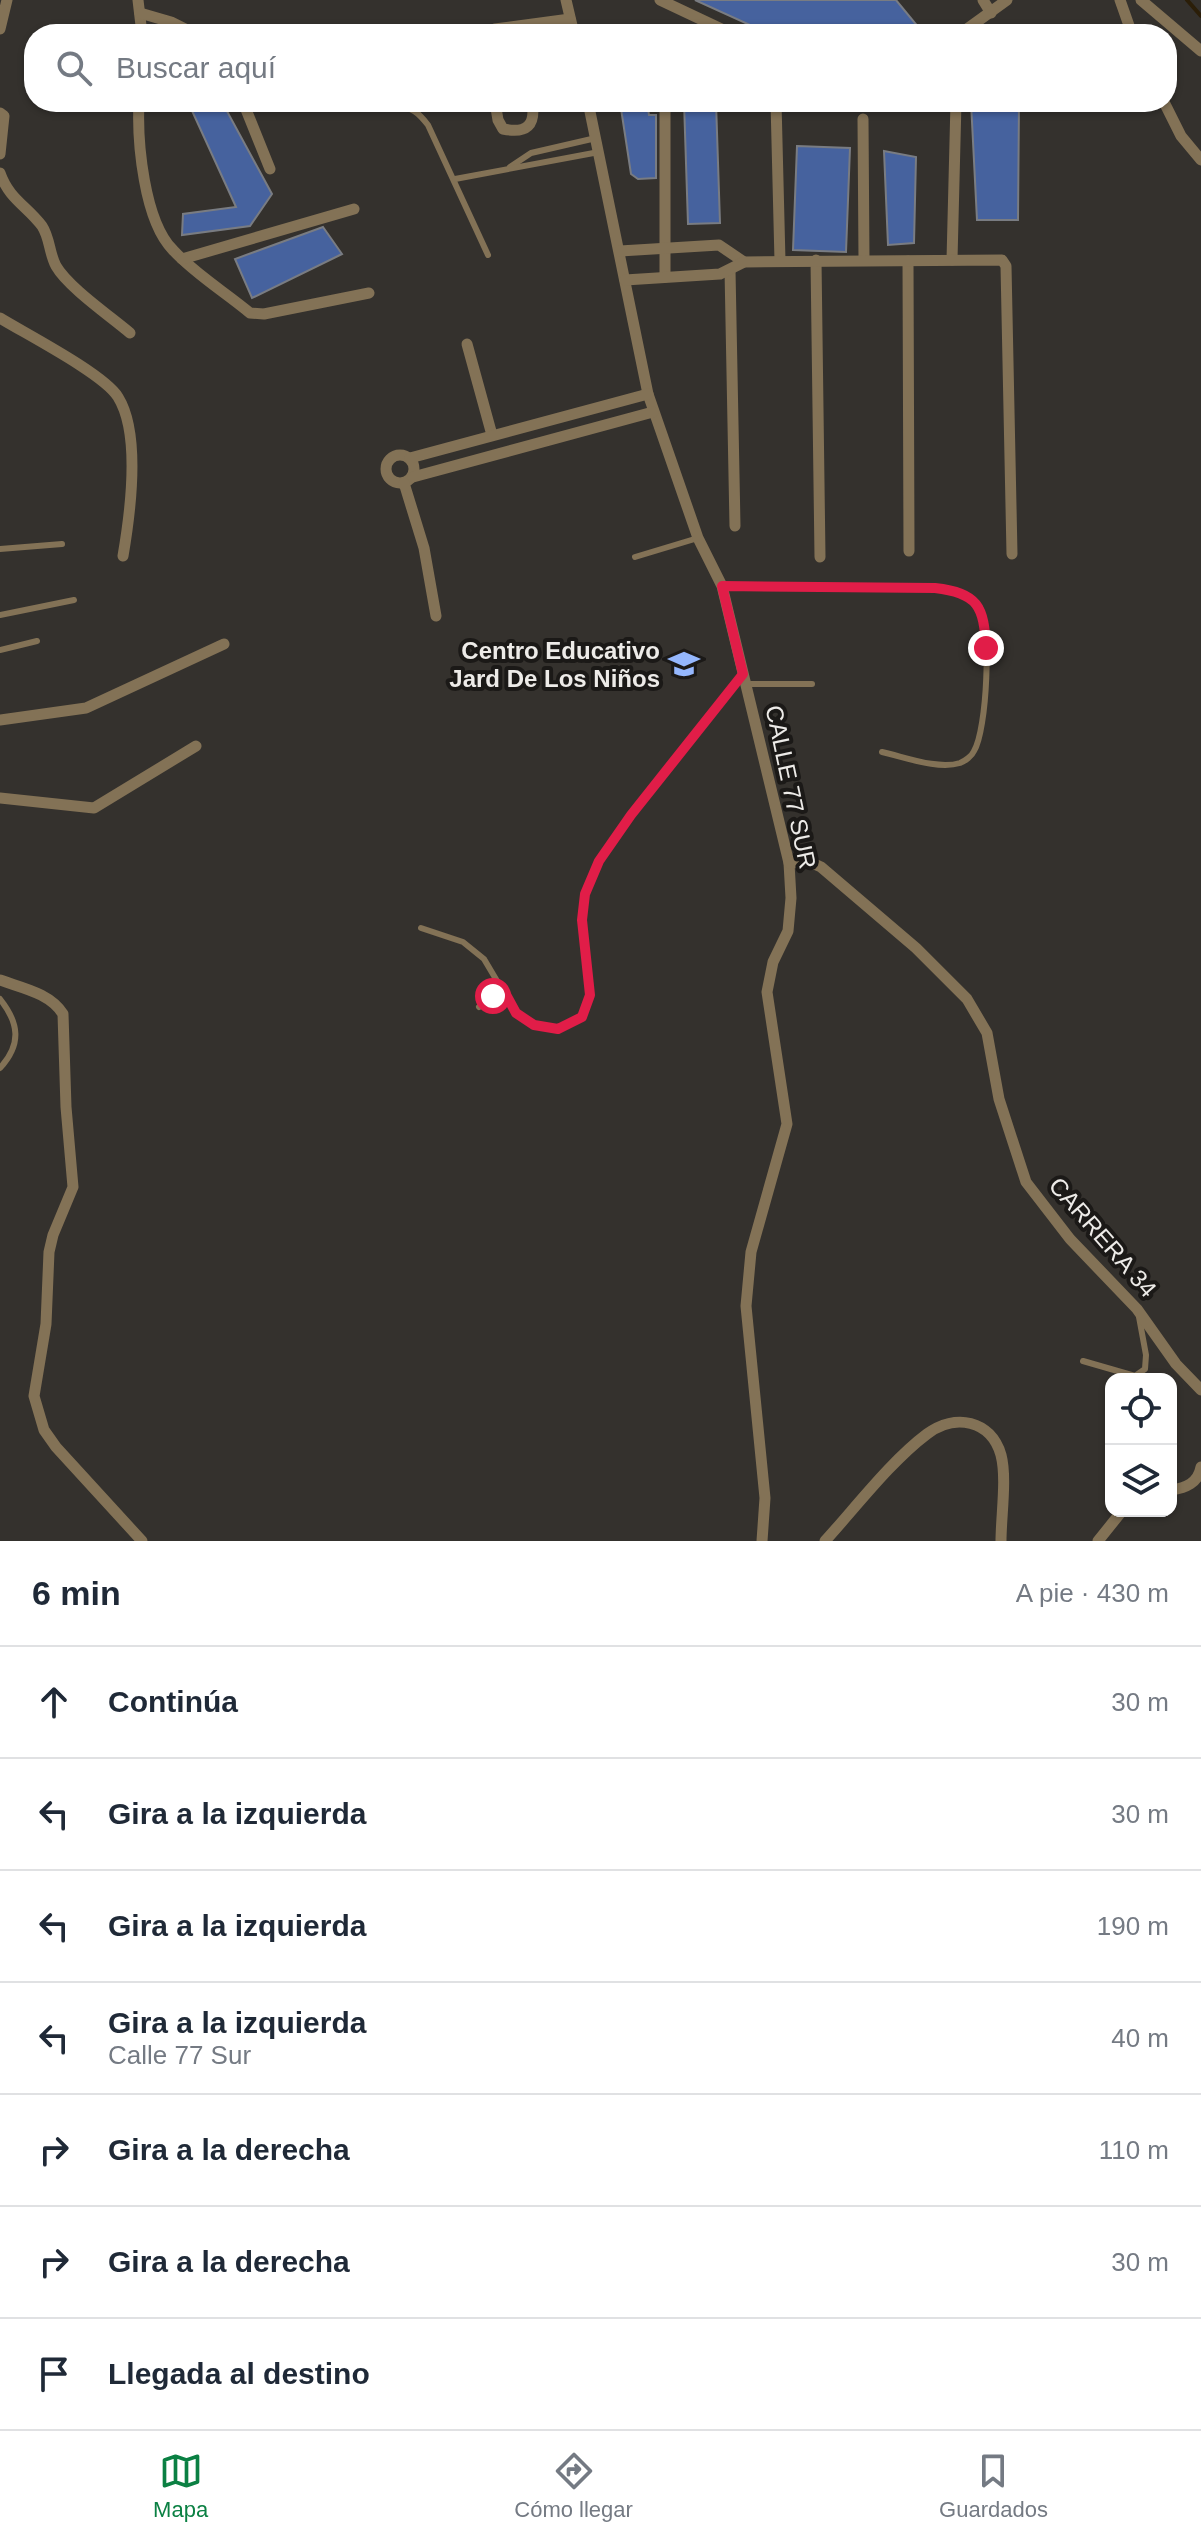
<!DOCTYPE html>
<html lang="es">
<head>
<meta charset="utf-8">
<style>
	body { margin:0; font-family:Arial,sans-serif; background:#f6f6f7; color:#1f2937 }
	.controls { position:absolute; right:24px; bottom:24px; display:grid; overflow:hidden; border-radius:16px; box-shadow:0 2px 6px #0004 }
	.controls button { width:72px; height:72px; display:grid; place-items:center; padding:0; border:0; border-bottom:2px solid #e0e1e3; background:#fff; color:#1f2937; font:40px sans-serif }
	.stop { position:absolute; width:24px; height:24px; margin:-18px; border:6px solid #e11d48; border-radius:50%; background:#fff }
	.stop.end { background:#e11d48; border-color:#fff; box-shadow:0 2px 8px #0008 }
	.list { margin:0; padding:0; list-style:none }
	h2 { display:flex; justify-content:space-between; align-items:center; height:104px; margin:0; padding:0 32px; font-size:34px }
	h2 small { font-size:26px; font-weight:400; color:#747a83 }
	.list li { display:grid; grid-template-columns:52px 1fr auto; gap:24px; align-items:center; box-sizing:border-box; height:112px; padding:0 32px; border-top:2px solid #e0e1e3 }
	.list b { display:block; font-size:30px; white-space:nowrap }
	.list p { margin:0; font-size:26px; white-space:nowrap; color:#747a83 }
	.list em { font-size:26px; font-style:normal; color:#747a83 }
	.icon { flex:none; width:44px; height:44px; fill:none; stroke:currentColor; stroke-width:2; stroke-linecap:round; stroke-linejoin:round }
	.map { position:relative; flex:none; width:1201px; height:1541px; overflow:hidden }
	.search { position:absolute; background:#fff; box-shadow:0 2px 6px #0004; left:24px; right:24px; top:24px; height:88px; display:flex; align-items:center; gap:20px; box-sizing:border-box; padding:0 28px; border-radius:32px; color:#747a83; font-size:30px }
	.sheet { height:888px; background:#fff }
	nav { display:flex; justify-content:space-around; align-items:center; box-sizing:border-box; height:112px; border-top:2px solid #e0e1e3; background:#fff; font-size:22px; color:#747a83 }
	nav a { display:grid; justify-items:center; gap:4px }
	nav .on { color:#0b8043 }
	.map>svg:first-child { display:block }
</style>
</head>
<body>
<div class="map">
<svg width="1201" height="1541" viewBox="0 0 1201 1541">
	<rect width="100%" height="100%" fill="#34312d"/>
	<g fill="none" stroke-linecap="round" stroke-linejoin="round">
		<!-- stream -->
		<polyline stroke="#2b1e08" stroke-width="4" points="1187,0 1201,16"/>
	</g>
	<!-- building -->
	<g fill="#46629e" stroke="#797c82" stroke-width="2">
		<polygon points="695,0 896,0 924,34 770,34"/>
		<polygon points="188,102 222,102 272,194 250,226 182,235 183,214 236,207"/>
		<polygon points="620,102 647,102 649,115 656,115 656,178 638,179 631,174"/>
		<polygon points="684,102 716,102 720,223 688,224"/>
		<polygon points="971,102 1019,102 1018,220 977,220"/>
		<polygon points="797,146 850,148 846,252 793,250"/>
		<polygon points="884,151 916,157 914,243 888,245"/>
		<polygon points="323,227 342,254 252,298 235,259"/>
	</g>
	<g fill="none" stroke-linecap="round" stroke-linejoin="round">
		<!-- service -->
		<g stroke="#837256" stroke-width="6">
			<path d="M396,107C412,107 418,112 428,125L488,255"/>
			<polyline points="510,167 531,153 596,138"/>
			<polyline points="455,179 599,152"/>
			<polyline points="0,549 62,544"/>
			<polyline points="635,557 698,538"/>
			<path d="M722,586L935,588C950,590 969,591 979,606C992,626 987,730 974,751C972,756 965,761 960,763C938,770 905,757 882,752"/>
			<polyline points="0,615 74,600"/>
			<polyline points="0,650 37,641"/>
			<polyline points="746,684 812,684"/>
			<polyline points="421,928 463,942 484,959 516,1013 534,1025 558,1029 582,1017 590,995 582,920 585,894 599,861 631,815 743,674"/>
			<path d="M0,999C19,1023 22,1044 0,1068"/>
			<polyline points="479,1007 503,989"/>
			<polyline points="1083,1361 1135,1376 1145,1369 1146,1355 1139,1317"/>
		</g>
		<!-- minor -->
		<g stroke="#837256" stroke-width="11">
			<polyline points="138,0 142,34"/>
			<polyline points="566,0 574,34"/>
			<polyline points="660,0 732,34"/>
			<polyline points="983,0 991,13"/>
			<polyline points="1120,0 1132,34"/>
			<polyline points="1141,0 1201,51"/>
			<polyline points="140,13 171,22 195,34"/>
			<polyline points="0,29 7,0"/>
			<polyline points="487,34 495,29 570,19"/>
			<polyline points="960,34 1007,0"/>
			<path d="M139,102C137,142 144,221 173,250C195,274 225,292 250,313L264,314L369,293"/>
			<polyline points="243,102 270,169"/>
			<path d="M495,102L498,120L503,129C527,134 536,125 532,102"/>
			<polyline points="588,102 648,394 698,538 722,586 789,863 791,898 788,931 773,962 767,992 787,1124 751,1252 746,1306 765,1498 762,1541"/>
			<polyline points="665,102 665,277"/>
			<polyline points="776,102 780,261"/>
			<polyline points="1164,102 1181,136 1201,160"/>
			<polyline points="0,113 4,116 0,154"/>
			<polyline points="863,119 864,260"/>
			<path d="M0,173C9,199 27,206 42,226C50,238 49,253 56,266C68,287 110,316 130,333"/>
			<polyline points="620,251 719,245 744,262"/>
			<polyline points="182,259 354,209"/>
			<polyline points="816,260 820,557"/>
			<polyline points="952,260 956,102"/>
			<polyline points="908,261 909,551"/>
			<polyline points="730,270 735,526"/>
			<polyline points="625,280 720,274 744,262 1002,260 1006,266 1012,554"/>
			<path d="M0,318C26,334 104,374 118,397C141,434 130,515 123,556"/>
			<polyline points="467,344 492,435"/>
			<circle cx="400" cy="469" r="14"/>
			<polyline points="410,458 648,394"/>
			<polyline points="413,477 653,412"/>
			<polyline points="404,483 424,548 436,616"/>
			<polyline points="0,720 86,708 224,644"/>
			<polyline points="0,798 94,808 196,746"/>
			<polyline points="789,863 810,862 821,867 916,948 967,999 987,1033 999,1099 1026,1182 1070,1239 1137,1309 1176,1364 1201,1390"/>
			<path d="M0,980C22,988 50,993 63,1014L66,1107L73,1187L53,1235L49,1252L46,1324L34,1396L44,1430L56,1447L142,1541"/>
			<path d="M1171,1490C1186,1488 1198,1483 1201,1467"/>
			<path d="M825,1541C856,1507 891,1461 927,1434C955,1413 991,1420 1001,1455C1007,1478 1001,1516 1001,1541"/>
			<polyline points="1098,1541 1122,1511"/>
		</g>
	</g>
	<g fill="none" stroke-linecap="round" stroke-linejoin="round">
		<!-- route -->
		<path stroke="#e11d48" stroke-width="10" d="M493,996L503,989L516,1013L534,1025L558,1029L582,1017L590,995L582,920L585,894L599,861L631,815L743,674L722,586L935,588C978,593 984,606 986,648"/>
	</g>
	<!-- icons -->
	<defs>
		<symbol id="school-bare" viewBox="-9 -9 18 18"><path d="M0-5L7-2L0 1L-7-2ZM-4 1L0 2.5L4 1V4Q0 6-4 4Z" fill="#95b7fd" stroke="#1b1917" stroke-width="2.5" paint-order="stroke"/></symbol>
	</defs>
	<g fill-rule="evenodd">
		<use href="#school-bare" x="662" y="642" width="44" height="44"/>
	</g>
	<g text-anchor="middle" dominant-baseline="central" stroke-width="8" stroke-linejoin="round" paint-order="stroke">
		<!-- poi labels -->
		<g font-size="24" font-weight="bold" fill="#edebe8" stroke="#1b1917" text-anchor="end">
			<text x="660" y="650">Centro Educativo<tspan x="660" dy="28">Jard De Los Niños</tspan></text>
		</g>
		<!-- street labels -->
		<g font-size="24" fill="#edebe8" stroke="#1b1917">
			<text transform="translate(791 787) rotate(78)">CALLE 77 SUR</text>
			<text transform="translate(1103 1237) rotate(49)">CARRERA 34</text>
		</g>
	</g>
</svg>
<div class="controls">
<button><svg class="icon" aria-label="locate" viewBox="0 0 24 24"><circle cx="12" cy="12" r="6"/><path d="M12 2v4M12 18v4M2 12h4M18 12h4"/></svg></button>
<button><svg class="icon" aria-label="layers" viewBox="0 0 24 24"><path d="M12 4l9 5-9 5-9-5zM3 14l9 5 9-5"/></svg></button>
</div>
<div class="stop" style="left:493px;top:996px"></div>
<div class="stop end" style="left:986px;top:648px"></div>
<div class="search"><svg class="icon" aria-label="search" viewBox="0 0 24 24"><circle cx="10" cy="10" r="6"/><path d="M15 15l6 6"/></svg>Buscar aquí</div>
</div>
<section class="sheet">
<h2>6 min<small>A pie · 430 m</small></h2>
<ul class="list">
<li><svg class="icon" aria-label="ahead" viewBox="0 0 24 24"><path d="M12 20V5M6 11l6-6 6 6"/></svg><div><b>Continúa</b></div><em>30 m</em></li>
<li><svg class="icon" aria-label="left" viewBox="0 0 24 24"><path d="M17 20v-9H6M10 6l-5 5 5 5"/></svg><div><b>Gira a la izquierda</b></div><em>30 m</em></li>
<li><svg class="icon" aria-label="left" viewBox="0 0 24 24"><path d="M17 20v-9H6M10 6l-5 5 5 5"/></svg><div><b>Gira a la izquierda</b></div><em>190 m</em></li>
<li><svg class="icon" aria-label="left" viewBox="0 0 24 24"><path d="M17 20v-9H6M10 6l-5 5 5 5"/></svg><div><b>Gira a la izquierda</b><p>Calle 77 Sur</p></div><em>40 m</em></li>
<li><svg class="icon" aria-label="right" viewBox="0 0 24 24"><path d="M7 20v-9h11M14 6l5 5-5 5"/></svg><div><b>Gira a la derecha</b></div><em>110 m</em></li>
<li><svg class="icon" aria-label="right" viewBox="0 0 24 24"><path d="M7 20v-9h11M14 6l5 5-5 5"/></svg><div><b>Gira a la derecha</b></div><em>30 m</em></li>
<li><svg class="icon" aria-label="arrive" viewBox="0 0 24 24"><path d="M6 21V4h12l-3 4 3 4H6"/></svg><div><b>Llegada al destino</b></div></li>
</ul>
</section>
<nav>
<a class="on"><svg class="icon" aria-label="map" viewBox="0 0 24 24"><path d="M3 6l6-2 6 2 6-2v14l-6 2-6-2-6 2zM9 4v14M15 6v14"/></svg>Mapa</a>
<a><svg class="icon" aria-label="directions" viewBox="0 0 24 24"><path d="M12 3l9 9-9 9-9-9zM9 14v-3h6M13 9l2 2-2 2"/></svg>Cómo llegar</a>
<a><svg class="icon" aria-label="saved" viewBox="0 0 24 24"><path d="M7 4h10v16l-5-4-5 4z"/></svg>Guardados</a>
</nav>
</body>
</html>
